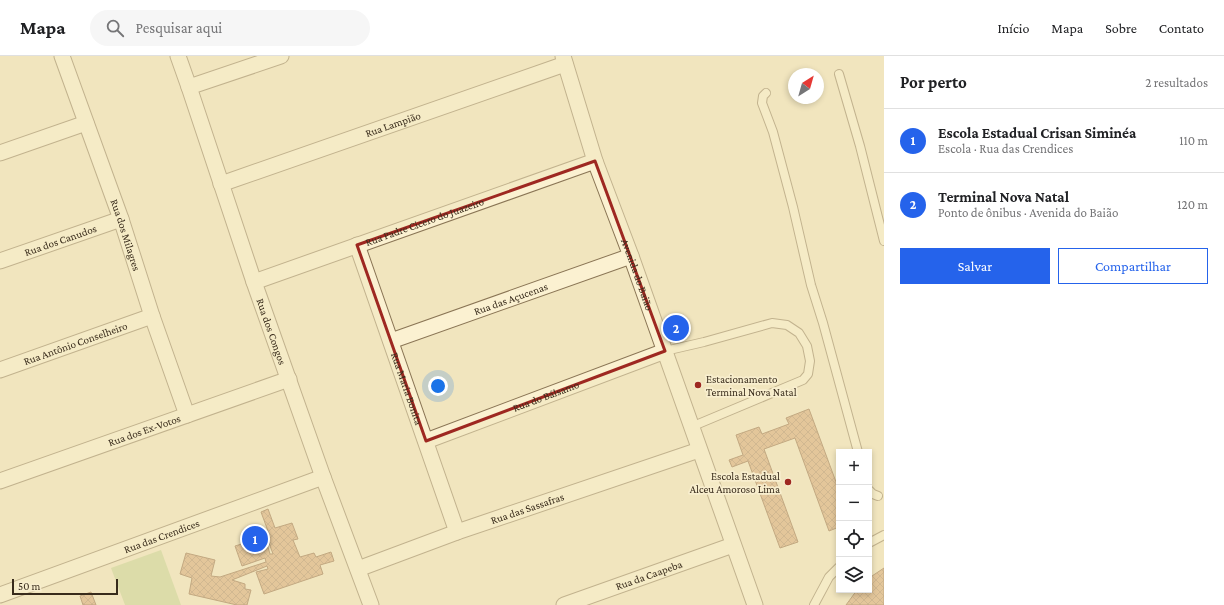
<!DOCTYPE html>
<html lang="pt">
<head>
<meta charset="utf-8">
<style>
	body { margin:0; font-family:"Crimson Pro",serif; background:#f6f6f6; color:#202124 }
	.controls { position:absolute; right:12px; bottom:12px; display:grid; overflow:hidden; border-radius:0px; box-shadow:0 2px 6px #0003 }
	.controls button { width:36px; height:36px; display:grid; place-items:center; padding:0; border:0; border-bottom:1px solid #e0e0e0; background:#fff; color:#202124; font:20px sans-serif }
	.compass { position:absolute; left:788px; top:12px; width:36px; height:36px; border-radius:50%; background:#fff; box-shadow:0 2px 6px #0003; rotate:37deg }
	.scale { position:absolute; left:12px; bottom:10px; width:106px; box-sizing:border-box; padding-left:4px; border:2px solid #382b1b; border-top:0; font-size:11px; line-height:14px; white-space:nowrap; color:#382b1b; -webkit-text-stroke:3px #f8eece; paint-order:stroke }
	.you { position:absolute; left:438px; top:330px; width:14px; height:14px; margin:-10px; border:3px solid #fff; border-radius:50%; background:#1a73e8; box-shadow:0 0 0 6px #1a73e833 }
	.badge { display:grid; place-items:center; width:26px; height:26px; border-radius:50%; background:#2563eb; color:#fff; font-size:13px; font-weight:700 }
	.pin { position:absolute; translate:-50% -50%; border:2px solid #fff; box-shadow:0 1px 4px #0006 }
	.list { margin:0; padding:0; list-style:none }
	h2 { display:flex; justify-content:space-between; align-items:center; height:52px; margin:0; padding:0 16px; font-size:17px }
	h2 small { font-size:13px; font-weight:400; color:#757577 }
	.list li { display:grid; grid-template-columns:26px 1fr auto; gap:12px; align-items:center; box-sizing:border-box; height:64px; padding:0 16px; border-top:1px solid #e0e0e0 }
	.list b { display:block; font-size:15px; white-space:nowrap }
	.list p { margin:0; font-size:13px; white-space:nowrap; color:#757577 }
	.list em { font-size:13px; font-style:normal; color:#757577 }
	.actions { display:flex; gap:8px; padding:12px 16px }
	.actions a { flex:1; padding:9px 0; border:1px solid #2563eb; border-radius:0px; text-align:center; font-size:14px; color:#2563eb }
	.actions .main { background:#2563eb; color:#fff }
	.icon { flex:none; width:22px; height:22px; fill:none; stroke:currentColor; stroke-width:2; stroke-linecap:round; stroke-linejoin:round }
	.map { position:relative; flex:none; width:884px; height:549px; overflow:hidden }
	header { display:flex; align-items:center; gap:24px; box-sizing:border-box; height:56px; padding:0 20px; background:#fff; border-bottom:1px solid #e0e0e0 }
	header strong { font-size:19px }
	nav { display:flex; gap:22px; margin-inline-start:auto; font-size:14px }
	.search { width:280px; height:36px; background:#f6f6f6; display:flex; align-items:center; gap:10px; box-sizing:border-box; padding:0 14px; border-radius:22px; color:#757577; font-size:15px }
	main { display:flex }
	aside { flex:1; background:#fff }
	.map>svg:first-child { display:block }
</style>
</head>
<body>
<header>
<strong>Mapa</strong>
<div class="search"><svg class="icon" aria-label="search" viewBox="0 0 24 24"><circle cx="10" cy="10" r="6"/><path d="M15 15l6 6"/></svg>Pesquisar aqui</div>
<nav><a>Início</a><a>Mapa</a><a>Sobre</a><a>Contato</a></nav>
</header>
<main>
<div class="map">
<svg width="884" height="549" viewBox="0 0 884 549">
	<defs>
		<pattern id="building-cross-hatch" width="8" height="8" patternUnits="userSpaceOnUse"><rect width="8" height="8" fill="#d29f70"/><path d="M0 0l8 8M0 8l8-8" fill="none" stroke="#ab825b"/></pattern>
	</defs>
	<rect width="100%" height="100%" fill="#f1e5be"/>
	<!-- grass -->
	<polygon fill="#c4d091" points="161,494 181,549 125,549 111,512"/>
	<!-- building -->
	<g fill="url(#building-cross-hatch)" stroke="#8b5f39">
		<polygon points="679,260 687,280 673,285 665,265"/>
		<polygon points="809,353 839,434 839,471 829,475 795,382 764,393 798,486 780,492 748,405 732,411 729,404 743,399 736,379 759,371 762,378 789,368 786,362"/>
		<polygon points="268,453 275,472 292,467 298,483 293,484 300,501 314,497 316,501 331,496 334,505 320,509 323,518 264,538 256,516 268,513 267,510 232,524 245,528 245,533 251,534 247,549 237,549 189,538 192,522 180,518 186,497 215,504 211,520 220,521 266,506 265,502 242,510 235,490 265,481 270,498 273,498 265,476 268,475 261,456"/>
		<polygon points="884,512 884,549 846,549 857,534 869,534 869,522"/>
		<polygon points="91,536 96,549 83,549 80,540"/>
	</g>
	<g fill="none" stroke-linecap="round" stroke-linejoin="round">
		<defs>
			<g id="service">
				<polyline points="839,18 860,90 884,185"/>
				<polyline points="766,37 763,40 762,47 773,76 793,151 811,229 823,267 858,396"/>
				<polyline points="665,295 704,286 772,267 787,269 799,277 807,290 810,305 808,318 803,324 691,371"/>
				<polyline points="869,434 873,438 878,440"/>
				<polyline points="869,487 884,479"/>
				<polyline points="814,549 829,521 839,511"/>
			</g>
			<g id="minor">
				<path id="s1" d="M62,0L121,163L152,260L187,359"/>
				<path id="s2" d="M178,0L189,31L254,226L323,421L371,549"/>
				<path id="s3" d="M563,0L595,105L631,200L755,549"/>
				<polyline points="189,31 281,0"/>
				<polyline points="0,97 86,67"/>
				<path id="s4" d="M221,128L565,8"/>
				<path id="s5" d="M357,189L457,476"/>
				<path id="s6" d="M0,205L121,163"/>
				<path id="s7" d="M254,226L595,105"/>
				<path id="s8" d="M391,285L631,200"/>
				<path id="s9" d="M0,314L152,260"/>
				<path id="s10" d="M426,385L665,295"/>
				<path id="s11" d="M0,425L289,323"/>
				<path id="s12" d="M358,513L457,476L699,394"/>
				<path id="s13" d="M0,539L323,421"/>
				<path id="s14" d="M564,549L733,489"/>
			</g>
		</defs>
		<!-- service casing -->
		<use href="#service" stroke="#8a7555" stroke-width="10"/>
		<!-- minor casing -->
		<use href="#minor" stroke="#8a7555" stroke-width="17"/>
		<!-- service -->
		<use href="#service" stroke="#fbf1d1" stroke-width="8"/>
		<!-- minor -->
		<use href="#minor" stroke="#fbf1d1" stroke-width="15"/>
	</g>
	<!-- marked area -->
	<path d="M0 0H884V549H0ZM595,105L665,295L426,385L357,189Z" fill="#f1e5be" fill-opacity=".55" fill-rule="evenodd"/>
	<path fill="none" stroke="#9e2821" stroke-width="3" stroke-linejoin="round" d="M595,105L665,295L426,385L357,189Z"/>
	<!-- markers -->
	<g fill="#9e2821" stroke="#f8eece" stroke-width="1.5">
		<circle cx="698" cy="329" r="4"/>
		<circle cx="788" cy="426" r="4"/>
	</g>
	<g text-anchor="middle" dominant-baseline="central" stroke-width="3.5" stroke-linejoin="round" paint-order="stroke">
		<!-- street labels -->
		<g font-size="11" fill="#382b1b" stroke="#f8eece">
			<text stroke="none"><textPath href="#s4" startOffset="182">Rua Lampião</textPath></text>
			<text stroke="none"><textPath href="#s7" startOffset="181">Rua Padre Cicero do Juazeiro</textPath></text>
			<text stroke="none"><textPath href="#s1" startOffset="190">Rua dos Milagres</textPath></text>
			<text stroke="none"><textPath href="#s6" startOffset="64">Rua dos Canudos</textPath></text>
			<text stroke="none"><textPath href="#s3" startOffset="231">Avenida do Baião</textPath></text>
			<text stroke="none"><textPath href="#s8" startOffset="127">Rua das Açucenas</textPath></text>
			<text stroke="none"><textPath href="#s2" startOffset="291">Rua dos Congos</textPath></text>
			<text stroke="none"><textPath href="#s9" startOffset="80">Rua Antônio Conselheiro</textPath></text>
			<text stroke="none"><textPath href="#s5" startOffset="152">Rua Maria Bonita</textPath></text>
			<text stroke="none"><textPath href="#s10" startOffset="128">Rua do Bálsamo</textPath></text>
			<text stroke="none"><textPath href="#s11" startOffset="153">Rua dos Ex-Votos</textPath></text>
			<text stroke="none"><textPath href="#s12" startOffset="180">Rua das Sassafras</textPath></text>
			<text stroke="none"><textPath href="#s13" startOffset="172">Rua das Crendices</textPath></text>
			<text stroke="none"><textPath href="#s14" startOffset="90">Rua da Caapeba</textPath></text>
		</g>
		<!-- poi labels -->
		<g font-size="11" fill="#382b1b" stroke="#f8eece" text-anchor="start">
			<text x="706" y="323">Estacionamento<tspan x="706" dy="13">Terminal Nova Natal</tspan></text>
			<text x="780" y="420" text-anchor="end">Escola Estadual<tspan x="780" dy="13">Alceu Amoroso Lima</tspan></text>
		</g>
	</g>
</svg>
<div class="controls">
<button>+</button>
<button>−</button>
<button><svg class="icon" aria-label="locate" viewBox="0 0 24 24"><circle cx="12" cy="12" r="6"/><path d="M12 2v4M12 18v4M2 12h4M18 12h4"/></svg></button>
<button><svg class="icon" aria-label="layers" viewBox="0 0 24 24"><path d="M12 4l9 5-9 5-9-5zM3 14l9 5 9-5"/></svg></button>
</div>
<svg class="compass" viewBox="-18 -18 36 36"><path d="M0-13l5 13h-10z" fill="#e53935"/><path d="M0 13l5-13h-10z" fill="#757577"/></svg>
<div class="scale">50 m</div>
<div class="you"></div>
<div class="pin badge" style="left:255px;top:483px">1</div>
<div class="pin badge" style="left:676px;top:272px">2</div>
</div>
<aside>
<h2>Por perto<small>2 resultados</small></h2>
<ul class="list">
<li><span class="badge">1</span><div><b>Escola Estadual Crisan Siminéa</b><p>Escola · Rua das Crendices</p></div><em>110 m</em></li>
<li><span class="badge">2</span><div><b>Terminal Nova Natal</b><p>Ponto de ônibus · Avenida do Baião</p></div><em>120 m</em></li>
</ul>
<div class="actions"><a class="main">Salvar</a><a>Compartilhar</a></div>
</aside>
</main>
</body>
</html>
